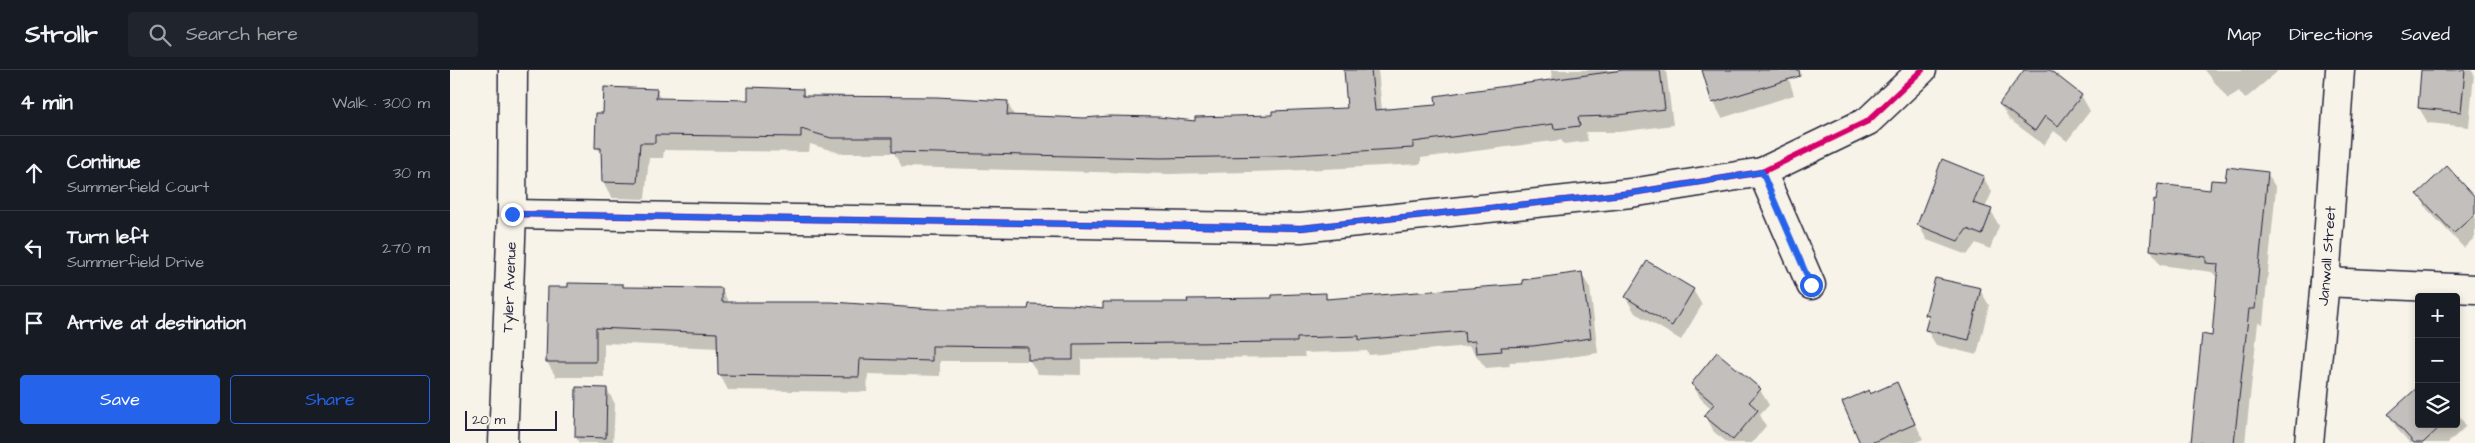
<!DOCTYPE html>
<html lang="en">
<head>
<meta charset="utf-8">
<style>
	body { margin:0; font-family:"Architects Daughter",sans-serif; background:#20242c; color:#f1f3f6 }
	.controls { position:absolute; right:15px; bottom:15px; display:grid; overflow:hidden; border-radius:5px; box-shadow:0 2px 8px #0003 }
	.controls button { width:45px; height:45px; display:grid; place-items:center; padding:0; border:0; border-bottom:1px solid #363941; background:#171b24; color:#f1f3f6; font:25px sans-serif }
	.scale { position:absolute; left:15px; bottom:12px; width:92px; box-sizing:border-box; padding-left:5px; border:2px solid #22223b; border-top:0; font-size:14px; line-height:18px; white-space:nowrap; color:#22223b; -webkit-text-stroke:4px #f7f3e8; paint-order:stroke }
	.stop { position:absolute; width:15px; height:15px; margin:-11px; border:4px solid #2563eb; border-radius:50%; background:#fff }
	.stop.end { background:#2563eb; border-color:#fff; box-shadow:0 1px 5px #0008 }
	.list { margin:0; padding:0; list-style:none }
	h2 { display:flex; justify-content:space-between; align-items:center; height:65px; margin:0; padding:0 20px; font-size:21px }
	h2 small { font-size:16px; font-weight:400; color:#9ea1a6 }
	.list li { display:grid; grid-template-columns:32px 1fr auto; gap:15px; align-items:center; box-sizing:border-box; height:75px; padding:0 20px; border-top:1px solid #363941 }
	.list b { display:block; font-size:19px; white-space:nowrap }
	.list p { margin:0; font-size:16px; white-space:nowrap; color:#9ea1a6 }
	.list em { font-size:16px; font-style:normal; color:#9ea1a6 }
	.actions { display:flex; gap:10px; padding:15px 20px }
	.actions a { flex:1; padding:11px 0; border:1px solid #2563eb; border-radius:5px; text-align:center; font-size:18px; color:#2563eb }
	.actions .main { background:#2563eb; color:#fff }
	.icon { flex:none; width:28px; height:28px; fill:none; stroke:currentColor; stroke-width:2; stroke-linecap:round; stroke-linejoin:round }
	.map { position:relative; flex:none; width:2025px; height:373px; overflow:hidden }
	header { display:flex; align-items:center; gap:30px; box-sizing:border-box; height:70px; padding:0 25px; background:#171b24; border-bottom:1px solid #363941 }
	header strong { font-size:24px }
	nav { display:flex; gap:28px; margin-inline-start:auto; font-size:18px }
	.search { width:350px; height:45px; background:#20242c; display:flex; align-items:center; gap:12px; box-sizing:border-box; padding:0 18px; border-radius:5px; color:#9ea1a6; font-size:19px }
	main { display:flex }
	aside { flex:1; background:#171b24 }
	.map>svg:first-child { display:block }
</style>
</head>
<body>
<header>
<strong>Strollr</strong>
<div class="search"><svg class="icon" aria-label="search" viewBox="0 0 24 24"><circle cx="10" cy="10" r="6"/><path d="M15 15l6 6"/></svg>Search here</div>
<nav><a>Map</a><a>Directions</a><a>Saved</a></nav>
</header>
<main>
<aside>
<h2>4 min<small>Walk · 300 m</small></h2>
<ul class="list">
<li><svg class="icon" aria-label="ahead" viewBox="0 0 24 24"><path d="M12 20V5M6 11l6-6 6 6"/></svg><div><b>Continue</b><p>Summerfield Court</p></div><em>30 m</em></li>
<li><svg class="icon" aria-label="left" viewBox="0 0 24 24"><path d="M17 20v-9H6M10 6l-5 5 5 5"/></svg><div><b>Turn left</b><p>Summerfield Drive</p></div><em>270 m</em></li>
<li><svg class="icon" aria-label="arrive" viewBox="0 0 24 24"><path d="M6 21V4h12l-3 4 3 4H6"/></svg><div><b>Arrive at destination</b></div></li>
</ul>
<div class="actions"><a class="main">Save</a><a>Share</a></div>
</aside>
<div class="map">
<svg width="2025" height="373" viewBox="0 0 2025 373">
	<rect width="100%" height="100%" fill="#f7f3e8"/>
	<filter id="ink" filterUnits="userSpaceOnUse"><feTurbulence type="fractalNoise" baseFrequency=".02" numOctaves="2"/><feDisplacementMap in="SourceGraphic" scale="10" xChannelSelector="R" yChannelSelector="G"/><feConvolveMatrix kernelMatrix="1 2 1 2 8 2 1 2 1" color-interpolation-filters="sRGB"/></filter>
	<g filter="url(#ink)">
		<!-- shadow -->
		<g fill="#0003">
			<polygon points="895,0 928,0 932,40 988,36 1102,11 1101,0 1216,0 1223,55 1169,62 1136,62 1138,71 1114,74 1111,70 971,88 971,94 834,101 719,104 452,97 444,83 390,83 360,74 359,82 214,80 213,88 199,88 195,129 162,128 153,112 153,88 147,77 154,45 206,20 211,30 299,31 352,20 356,28 557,32 565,47 746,53 899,39"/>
			<polygon points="1253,0 1336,0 1344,25 1272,48 1264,33"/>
			<polygon points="1576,0 1597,0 1631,25 1640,41 1617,71 1604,61 1594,75 1559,49 1550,34"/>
			<polygon points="1755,0 1825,0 1827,2 1795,29 1789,21 1778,29"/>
			<polygon points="1972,0 2021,0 2024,4 2019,57 1978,53 1969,38"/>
			<polygon points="1817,103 1826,118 1813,254 1808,253 1795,373 1742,373 1763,267 1768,208 1762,202 1710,195 1701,180 1709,115 1761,121 1776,113"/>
			<polygon points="1533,107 1542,122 1535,138 1541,140 1549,156 1540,179 1526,173 1517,185 1477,170 1468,154"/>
			<polygon points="1969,124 2025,128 2025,167 2014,178 1977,139"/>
			<polygon points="1131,203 1140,218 1148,283 1092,291 1059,292 1060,296 1036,298 1019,276 919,285 917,281 854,283 855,287 631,289 631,305 588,304 580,291 490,291 490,306 418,304 417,322 278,320 270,305 269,278 154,273 154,307 106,307 97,292 173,215 174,218 272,220 279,233 483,240 654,240 875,224 878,230 1074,215"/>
			<polygon points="1243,220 1252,235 1231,270 1185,243 1176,228"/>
			<polygon points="1530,220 1539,235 1527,285 1486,275 1477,260 1480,250 1477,245"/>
			<polygon points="1242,314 1310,320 1319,335 1310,345 1316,356 1302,373 1278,373 1264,362 1256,346 1262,339 1251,329"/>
			<polygon points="1446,314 1473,369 1464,373 1412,373 1420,326"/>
			<polygon points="157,319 165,334 163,373 129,373 126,367"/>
			<polygon points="2006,340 2016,356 1998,373 1960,373 1948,360 1939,345 1969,354 2006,354"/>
		</g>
		<!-- building -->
		<g fill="#c2bfbd" stroke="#22223b">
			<polygon points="894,0 921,0 925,40 986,35 985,26 1020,21 1173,0 1210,0 1215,39 1160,46 1128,47 1130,56 1104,59 1103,54 963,72 963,78 825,86 710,88 442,82 442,68 381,68 351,59 351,67 205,65 205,73 190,73 187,113 152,112 151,78 145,78 146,43 153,43 154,17 207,19 206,28 298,30 298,17 353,19 353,26 487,27 558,31 557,45 634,48 660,46 708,47 745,51 745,47 822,45 822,41 897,38"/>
			<polygon points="1252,0 1349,0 1350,6 1262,33"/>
			<polygon points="1574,0 1600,0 1632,25 1608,56 1595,46 1585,61 1549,34"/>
			<polygon points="1971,0 2015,0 2011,42 1968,38"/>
			<polygon points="1492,89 1534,106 1523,133 1542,139 1532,165 1517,159 1508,171 1467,155"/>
			<polygon points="1997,96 2025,127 2025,144 2004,163 1967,124"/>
			<polygon points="1777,97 1818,102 1805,239 1799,239 1784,373 1741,373 1752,264 1762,266 1768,194 1756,193 1756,187 1700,180 1704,130 1706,131 1708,114 1760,120 1761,110 1775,111"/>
			<polygon points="1197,191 1244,219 1222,256 1175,227"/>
			<polygon points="1132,202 1141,268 1083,276 1051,277 1052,281 1026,283 1025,271 1015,272 1014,261 909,270 909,266 847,268 847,272 623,274 623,290 578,290 578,277 482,276 482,291 410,289 409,307 268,305 267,263 146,258 146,292 96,292 98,217 118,217 118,213 173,214 173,217 272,218 272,232 382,232 483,239 578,239 579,234 621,235 653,238 653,232 738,232 737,229 822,228 822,225 876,223 876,229 1073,214 1072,210"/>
			<polygon points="1485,208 1531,218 1519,270 1475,260 1479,246 1475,245"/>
			<polygon points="1267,282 1311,319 1299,332 1308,340 1283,370 1254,346 1264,334 1241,314"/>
			<polygon points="1447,312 1465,354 1421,373 1410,373 1392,332 1419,320 1420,324"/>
			<polygon points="1969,316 1969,354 1993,354 1973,373 1964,373 1938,344"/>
			<polygon points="126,317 157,318 156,368 125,367"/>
		</g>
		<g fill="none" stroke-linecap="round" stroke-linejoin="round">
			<defs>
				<g id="minor">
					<polyline points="1312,102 1361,215"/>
					<polyline points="62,144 851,158 1181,123 1312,102 1418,51 1472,0"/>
					<polyline points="1875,212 2025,219"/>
					<path id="s1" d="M1859,373L1875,212L1890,0"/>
				</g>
				<g id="tertiary">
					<path id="s2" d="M53,373L62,144L63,0"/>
				</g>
			</defs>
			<!-- minor casing -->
			<use href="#minor" stroke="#22223b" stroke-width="31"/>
			<!-- tertiary casing -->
			<use href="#tertiary" stroke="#22223b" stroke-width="31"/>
			<!-- minor -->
			<use href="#minor" stroke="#f7f3e8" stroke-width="28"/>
			<!-- tertiary -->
			<use href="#tertiary" stroke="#f7f3e8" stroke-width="28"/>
			<defs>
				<polyline id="cycleway" points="62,144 851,158 1181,123 1312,102 1418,51 1472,0"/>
			</defs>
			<!-- cycleway casing -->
			<use href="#cycleway" stroke="#f7f3e8" stroke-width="9"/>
			<!-- cycleway -->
			<use href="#cycleway" stroke="#d6006c" stroke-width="6"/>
		</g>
	</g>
	<g fill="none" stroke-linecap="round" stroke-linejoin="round" filter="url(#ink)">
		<!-- route -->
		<polyline stroke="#2563eb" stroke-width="6" points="62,144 851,158 1182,123 1312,102 1361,215"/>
	</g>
	<g text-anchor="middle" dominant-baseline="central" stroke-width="4" stroke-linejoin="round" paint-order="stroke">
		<!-- street labels -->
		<g font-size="15" fill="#22223b" stroke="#f7f3e8">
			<text stroke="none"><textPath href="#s1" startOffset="188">Janwall Street</textPath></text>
			<text stroke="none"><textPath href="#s2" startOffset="156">Tyler Avenue</textPath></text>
		</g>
	</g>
</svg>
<div class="controls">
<button>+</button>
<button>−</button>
<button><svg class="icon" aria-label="layers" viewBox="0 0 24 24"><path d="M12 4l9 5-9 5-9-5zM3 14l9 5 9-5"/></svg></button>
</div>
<div class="scale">20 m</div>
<div class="stop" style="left:1361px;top:215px"></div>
<div class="stop end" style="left:62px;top:144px"></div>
</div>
</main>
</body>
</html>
